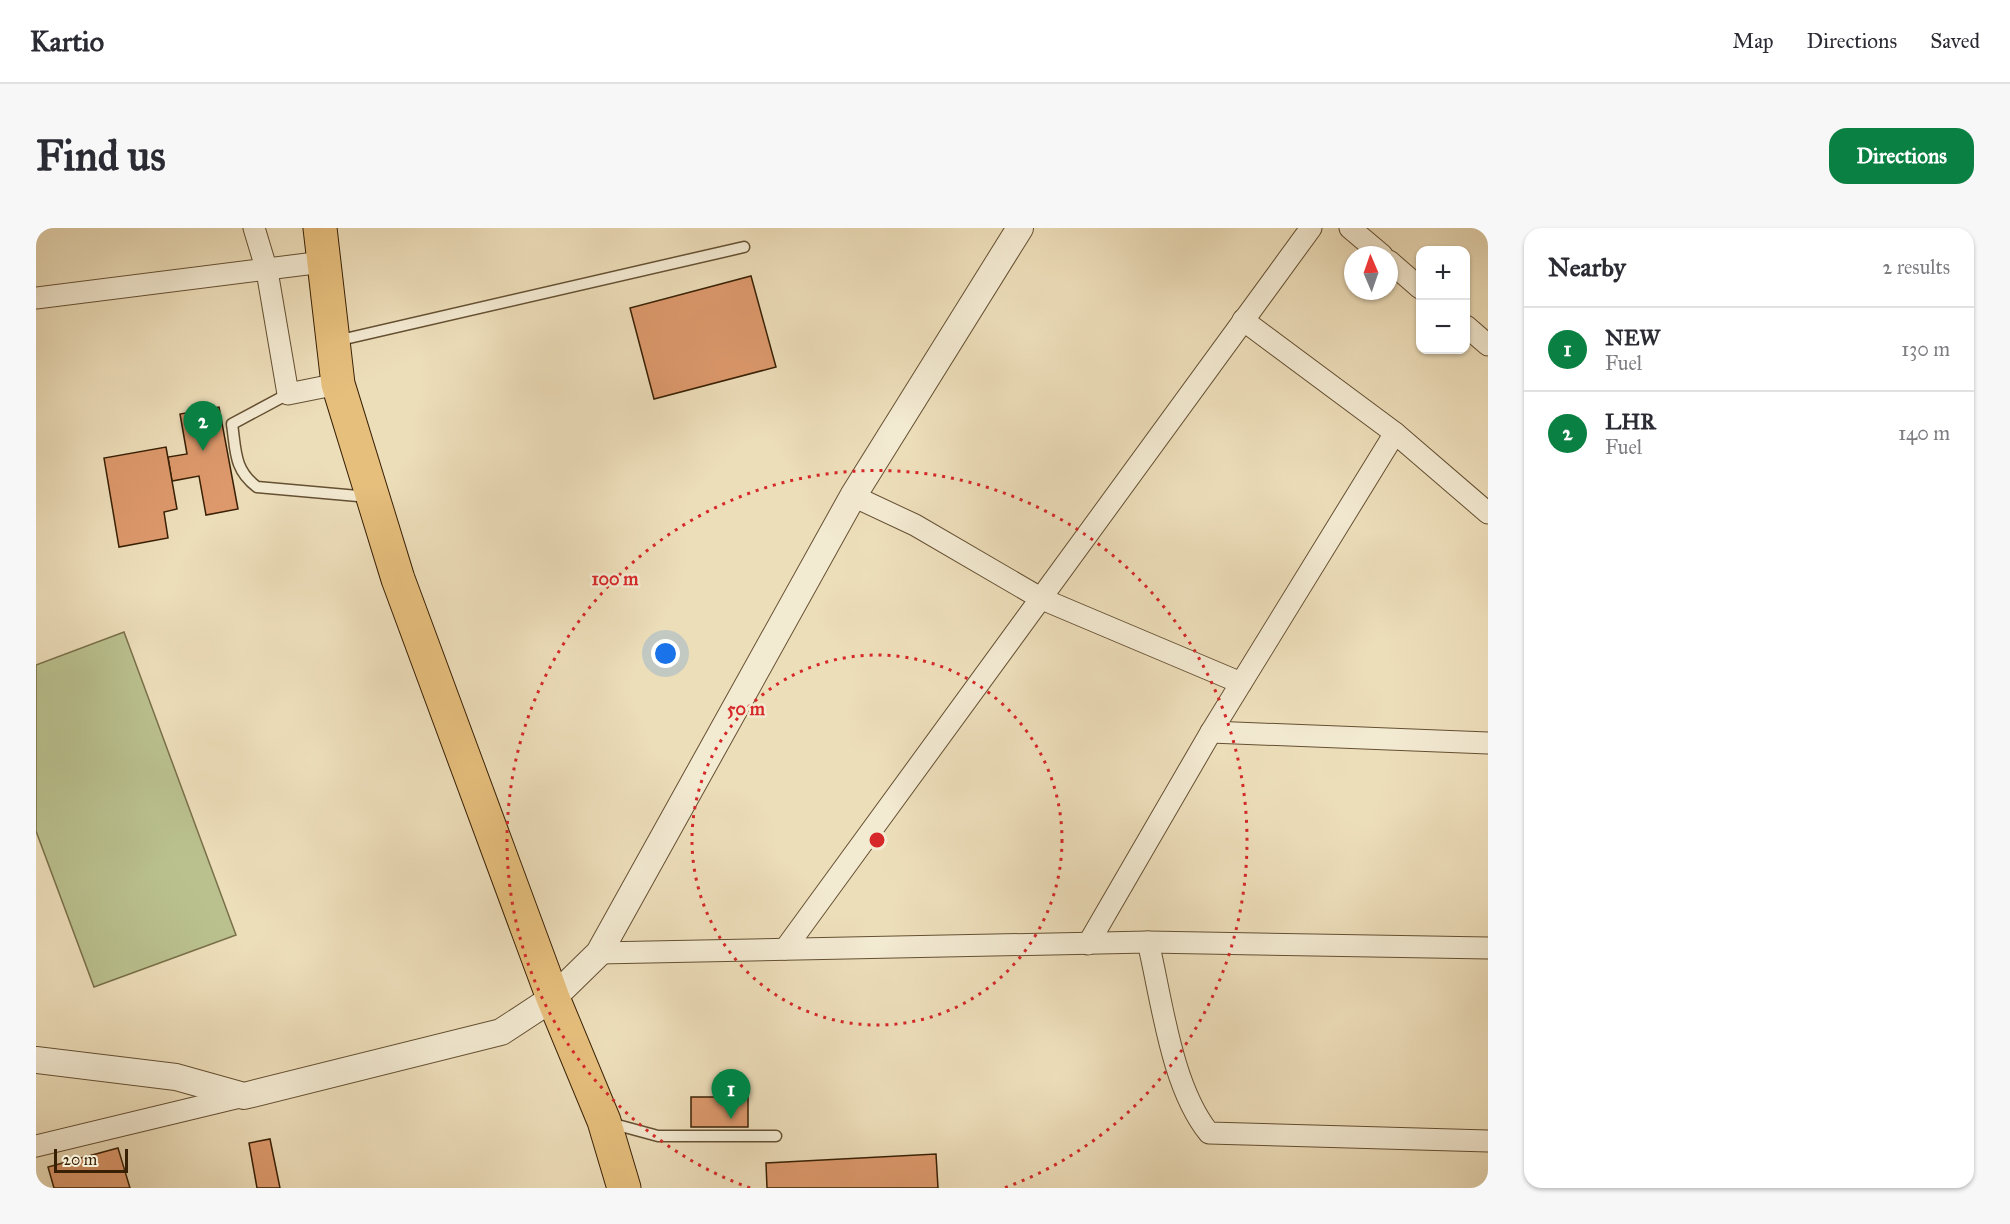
<!DOCTYPE html>
<html lang="en">
<head>
<meta charset="utf-8">
<style>
	body { margin:0; font-family:"IM FELL Great Primer",serif; background:#f7f7f7; color:#2b2b33 }
	.controls { position:absolute; right:18px; top:18px; display:grid; overflow:hidden; border-radius:12px; box-shadow:0 2px 4px #0004 }
	.controls button { width:54px; height:54px; display:grid; place-items:center; padding:0; border:0; border-bottom:2px solid #e1e1e2; background:#fff; color:#2b2b33; font:30px sans-serif }
	.compass { position:absolute; left:1308px; top:18px; width:54px; height:54px; border-radius:50%; background:#fff; box-shadow:0 2px 4px #0004; rotate:358deg }
	.scale { position:absolute; left:18px; bottom:15px; width:74px; box-sizing:border-box; padding-left:6px; border:3px solid #382005; border-top:0; font-size:16px; line-height:21px; white-space:nowrap; color:#382005; -webkit-text-stroke:4px #f3ead2; paint-order:stroke }
	.you { position:absolute; left:630px; top:426px; width:21px; height:21px; margin:-15px; border:4px solid #fff; border-radius:50%; background:#1a73e8; box-shadow:0 0 0 9px #1a73e833 }
	.badge { display:grid; place-items:center; width:39px; height:39px; border-radius:50%; background:#0b8043; color:#fff; font-size:20px; font-weight:700 }
	.pin { position:absolute; translate:-50% -50px; filter:drop-shadow(0 2px 3px #0008) }
	.pin::after { content:''; position:absolute; top:32px; width:21px; height:18px; background:inherit; clip-path:polygon(0 0,100% 0,50% 100%) }
	.list { margin:0; padding:0; list-style:none }
	h2 { display:flex; justify-content:space-between; align-items:center; height:78px; margin:0; padding:0 24px; font-size:26px }
	h2 small { font-size:20px; font-weight:400; color:#7c7c81 }
	.list li { display:grid; grid-template-columns:39px 1fr auto; gap:18px; align-items:center; box-sizing:border-box; height:84px; padding:0 24px; border-top:2px solid #e1e1e2 }
	.list b { display:block; font-size:22px; white-space:nowrap }
	.list p { margin:0; font-size:20px; white-space:nowrap; color:#7c7c81 }
	.list em { font-size:20px; font-style:normal; color:#7c7c81 }
	.map { position:relative; flex:none; width:1452px; height:960px; overflow:hidden; border-radius:18px }
	header { display:flex; align-items:center; gap:36px; box-sizing:border-box; height:84px; padding:0 30px; background:#fff; border-bottom:2px solid #e1e1e2 }
	header strong { font-size:28px }
	nav { display:flex; gap:33px; margin-inline-start:auto; font-size:21px }
	.intro { display:flex; align-items:center; justify-content:space-between; box-sizing:border-box; height:144px; padding:0 36px }
	h1 { margin:0; font-size:42px }
	.button { padding:15px 27px; border-radius:18px; background:#0b8043; color:#fff; font-size:21px; font-weight:700 }
	main { display:flex; gap:36px; padding:0 36px }
	aside { flex:1; background:#fff; border-radius:18px; box-shadow:0 2px 4px #0004 }
	.map>svg:first-child { display:block }
</style>
</head>
<body>
<header>
<strong>Kartio</strong>
<nav><a>Map</a><a>Directions</a><a>Saved</a></nav>
</header>
<div class="intro"><h1>Find us</h1><a class="button">Directions</a></div>
<main>
<div class="map">
<svg width="1452" height="960" viewBox="0 0 1452 960">
	<rect width="100%" height="100%" fill="#eddeba"/>
	<filter id="stains"><feTurbulence type="fractalNoise" baseFrequency=".00333" numOctaves="4"/><feColorMatrix values="0 0 0 0 .2 0 0 0 0 .09 0 0 0 0 .02 0 0 0 .5 -.17"/></filter>
	<radialGradient id="worn" r=".72"><stop offset=".6" stop-color="#630" stop-opacity="0"/><stop offset="1" stop-color="#630" stop-opacity=".3"/></radialGradient>
	<!-- garden -->
	<polygon fill="#bac18f" stroke="#79704a" stroke-width="1.5" points="88,404 200,707 58,759 0,603 0,437"/>
	<!-- building -->
	<g fill="#dd996c" stroke="#382005" stroke-width="1.5">
		<polygon points="715,48 740,139 618,171 594,80"/>
		<polygon points="183,179 202,281 170,287 163,248 136,253 132,229 151,226 144,186"/>
		<polygon points="130,219 141,281 128,284 132,310 83,319 68,230"/>
		<rect x="655" y="869" width="57" height="30"/>
		<polygon points="234,911 244,960 221,960 213,915"/>
		<polygon points="82,920 94,960 18,960 12,939"/>
		<polygon points="900,926 902,960 731,960 730,935"/>
	</g>
	<g fill="none" stroke-linecap="round" stroke-linejoin="round">
		<defs>
			<g id="service">
				<polyline points="300,113 708,19"/>
				<path d="M252,166L196,196C200,223 198,242 221,259L333,269"/>
				<polyline points="574,895 622,908 740,908"/>
			</g>
			<g id="minor">
				<polyline points="218,0 231,43 252,166 302,156"/>
				<polyline points="1314,0 1346,27"/>
				<polyline points="1353,33 1384,60"/>
				<polyline points="0,70 287,34"/>
				<polyline points="1207,92 1359,205 1452,285"/>
				<polyline points="1430,98 1452,117"/>
				<polyline points="817,268 879,297 1006,371 1205,455"/>
				<polyline points="1175,504 1452,515"/>
				<path d="M1112,714C1126,772 1135,858 1173,905L1452,913"/>
				<polyline points="1052,716 1175,504 1359,205"/>
				<polyline points="749,721 1275,0"/>
				<polyline points="563,725 1112,714 1452,720"/>
				<polyline points="0,918 208,868"/>
			</g>
			<polyline id="tertiary" points="0,832 140,849 208,868 465,804 517,770 563,725 817,268 984,0"/>
			<polyline id="primary" points="284,0 302,156 362,351 517,770 568,893 588,960"/>
		</defs>
		<!-- service casing -->
		<use href="#service" stroke="#655032" stroke-width="13"/>
		<!-- minor casing -->
		<use href="#minor" stroke="#655032" stroke-width="23"/>
		<!-- tertiary casing -->
		<use href="#tertiary" stroke="#655032" stroke-width="28"/>
		<!-- primary casing -->
		<use href="#primary" stroke="#382005" stroke-width="35"/>
		<!-- service -->
		<use href="#service" stroke="#f3ead2" stroke-width="10"/>
		<!-- minor -->
		<use href="#minor" stroke="#f3ead2" stroke-width="21"/>
		<!-- tertiary -->
		<use href="#tertiary" stroke="#f3ead2" stroke-width="26"/>
		<!-- primary -->
		<use href="#primary" stroke="#e6bf7d" stroke-width="33"/>
	</g>
	<!-- distance rings -->
	<g fill="none" stroke="#d62828" stroke-width="3" stroke-dasharray="3 6">
		<circle cx="841" cy="612" r="185"/>
		<path d="M714 960A370 370 0 1 1 968 960"/>
	</g>
	<circle cx="841" cy="612" r="9" fill="#d62828" stroke="#f3ead2" stroke-width="3"/>
	<g font-size="18" text-anchor="middle" font-weight="bold" fill="#d62828" stroke="#f3ead2" stroke-width="5" stroke-linejoin="round" paint-order="stroke">
		<text x="579" y="357">100 m</text>
		<text x="710" y="487">50 m</text>
	</g>
	<rect width="100%" height="100%" filter="url(#stains)"/>
	<rect width="100%" height="100%" fill="url(#worn)"/>
</svg>
<div class="controls">
<button>+</button>
<button>−</button>
</div>
<svg class="compass" viewBox="-18 -18 36 36"><path d="M0-13l5 13h-10z" fill="#e53935"/><path d="M0 13l5-13h-10z" fill="#7c7c81"/></svg>
<div class="scale">20 m</div>
<div class="you"></div>
<div class="pin badge" style="left:695px;top:891px">1</div>
<div class="pin badge" style="left:167px;top:223px">2</div>
</div>
<aside>
<h2>Nearby<small>2 results</small></h2>
<ul class="list">
<li><span class="badge">1</span><div><b>NEW</b><p>Fuel</p></div><em>130 m</em></li>
<li><span class="badge">2</span><div><b>LHR</b><p>Fuel</p></div><em>140 m</em></li>
</ul>
</aside>
</main>
</body>
</html>
